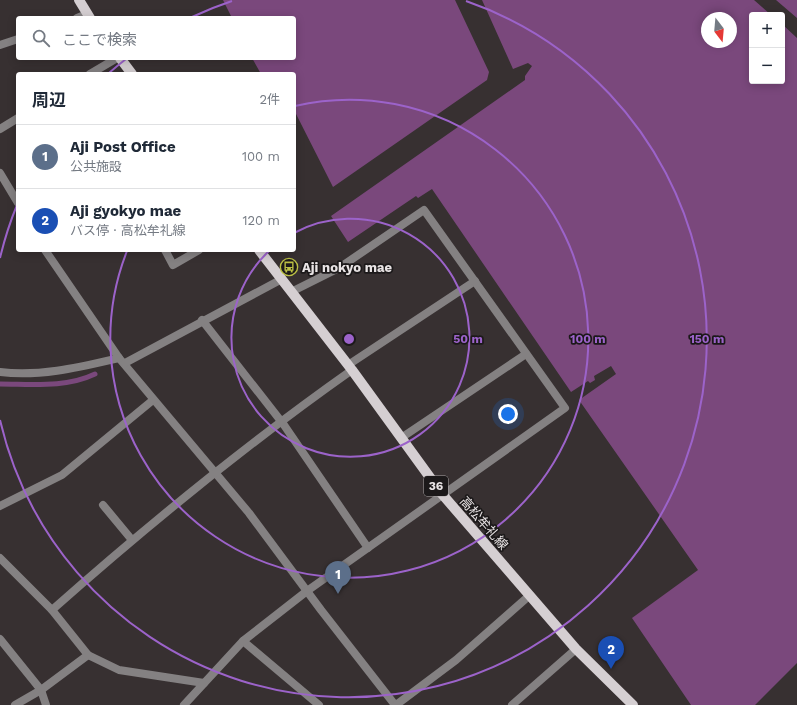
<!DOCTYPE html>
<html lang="ja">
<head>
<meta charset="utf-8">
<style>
	body { margin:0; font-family:"Work Sans","Noto Sans JP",sans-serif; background:#f2f2f3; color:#1f2937 }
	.controls { position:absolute; right:12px; top:12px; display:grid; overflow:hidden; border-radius:4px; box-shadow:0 2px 10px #0003 }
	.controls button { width:36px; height:36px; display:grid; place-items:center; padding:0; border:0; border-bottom:1px solid #e0e1e3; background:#fff; color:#1f2937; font:20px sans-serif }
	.compass { position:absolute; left:701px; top:12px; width:36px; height:36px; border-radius:50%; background:#fff; box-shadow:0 2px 10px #0003; rotate:164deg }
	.you { position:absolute; left:508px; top:414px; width:14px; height:14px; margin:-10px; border:3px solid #fff; border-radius:50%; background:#1a73e8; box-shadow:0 0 0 6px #1a73e833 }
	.badge { display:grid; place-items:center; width:26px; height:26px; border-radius:50%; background:#ea580c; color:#fff; font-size:13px; font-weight:700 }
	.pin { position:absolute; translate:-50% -33px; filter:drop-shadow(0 1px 2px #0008) }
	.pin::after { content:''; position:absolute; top:21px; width:14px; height:12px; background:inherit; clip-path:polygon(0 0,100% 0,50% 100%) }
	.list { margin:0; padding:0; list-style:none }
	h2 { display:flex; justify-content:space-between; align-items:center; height:52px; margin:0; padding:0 16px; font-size:17px }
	h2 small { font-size:13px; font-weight:400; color:#747a83 }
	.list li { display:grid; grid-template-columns:26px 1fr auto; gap:12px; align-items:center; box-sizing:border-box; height:64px; padding:0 16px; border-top:1px solid #e0e1e3 }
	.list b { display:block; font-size:15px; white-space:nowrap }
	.list p { margin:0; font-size:13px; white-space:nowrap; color:#747a83 }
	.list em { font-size:13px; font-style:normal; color:#747a83 }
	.icon { flex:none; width:22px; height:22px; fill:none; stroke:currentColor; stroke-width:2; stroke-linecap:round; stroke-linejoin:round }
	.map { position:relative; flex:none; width:797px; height:705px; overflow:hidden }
	.search { position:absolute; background:#fff; box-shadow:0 2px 10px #0003; left:16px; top:16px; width:280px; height:44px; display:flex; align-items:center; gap:10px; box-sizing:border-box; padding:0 14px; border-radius:4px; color:#747a83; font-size:15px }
	.panel { position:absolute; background:#fff; box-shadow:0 2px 10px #0003; left:16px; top:72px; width:280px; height:180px; border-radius:4px }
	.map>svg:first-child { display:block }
</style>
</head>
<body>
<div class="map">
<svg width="797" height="705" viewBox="0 0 797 705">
	<rect width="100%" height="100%" fill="#373031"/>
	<!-- water -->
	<g fill="#7a487c" fill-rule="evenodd">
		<polygon points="223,0 455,0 489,72 487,80 333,187 294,110 294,74 261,74 252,58 294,58 294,18 232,18"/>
		<path d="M482,0H797V663L755,705H691L632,618L698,570L579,400L616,374L611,366L594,376L595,380L590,383L588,381L571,392L432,189L418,198L416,196L348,242L331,216L525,80V76L532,66L528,63L513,69ZM752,15H782V81H752ZM707,18H731V42H707Z"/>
	</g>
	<!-- pier -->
	<polygon fill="#373031" points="754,0 776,0 797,18 797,38 782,24 782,15 771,15"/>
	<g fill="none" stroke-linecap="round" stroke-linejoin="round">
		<!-- stream -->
		<path stroke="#7a487c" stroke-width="5" d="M0,384C31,384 66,388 95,374"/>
		<!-- minor -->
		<g stroke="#848182" stroke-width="8">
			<polyline points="77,18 87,14"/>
			<polyline points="0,45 18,39"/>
			<polyline points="90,74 117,58"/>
			<polyline points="0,129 18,118"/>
			<polyline points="0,173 18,203"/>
			<polyline points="45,250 119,358 249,513 321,610 395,705"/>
			<polyline points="165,250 173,265 199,250"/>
			<polyline points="202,320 284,425 368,548"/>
			<polyline points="125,363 282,279"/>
			<polyline points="348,365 475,281"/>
			<path d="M0,372C40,377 80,367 119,358"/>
			<polyline points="401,438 526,354"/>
			<polyline points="103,505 132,540"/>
			<polyline points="0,506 62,475 153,400"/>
			<polyline points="0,558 52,610"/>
			<polyline points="0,639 41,690 46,705"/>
			<polyline points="243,641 319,705"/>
			<polyline points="88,655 119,670 204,683"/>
			<path d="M15,705L41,690L88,655L52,610C148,525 247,444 352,370"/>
			<polyline points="184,705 243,641 307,591 565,408 424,210 339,268 291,292"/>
			<polyline points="396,705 456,660 530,595"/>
			<polyline points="512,705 576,649"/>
		</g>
		<!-- primary -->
		<g stroke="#d5cfd2" stroke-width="10">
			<polyline points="79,0 90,18"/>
			<polyline points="120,58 132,74"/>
			<polyline points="259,250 352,370 442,494 576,649 633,705"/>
		</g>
	</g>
	<!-- distance rings -->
	<g fill="none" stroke="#9c63ca" stroke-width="2">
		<path d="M294 233A119 119 0 1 1 269 251"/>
		<path d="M295 106A239 239 0 1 1 127 251"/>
		<path d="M0 258A358 358 0 0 1 17 205M109 73A358 358 0 0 1 126 59M192 17A358 358 0 0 1 232 1M466 1A358 358 0 1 1 0 420"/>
	</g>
	<!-- icons -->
	<defs>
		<symbol id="bus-ring" viewBox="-11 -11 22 22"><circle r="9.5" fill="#1c191a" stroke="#bbc044" stroke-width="1.5"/><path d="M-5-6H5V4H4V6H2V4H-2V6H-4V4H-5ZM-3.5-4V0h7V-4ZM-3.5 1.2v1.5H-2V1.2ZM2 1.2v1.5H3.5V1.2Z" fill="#bbc044"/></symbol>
	</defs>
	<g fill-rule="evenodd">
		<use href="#bus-ring" x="279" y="257" width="20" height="20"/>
	</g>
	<g text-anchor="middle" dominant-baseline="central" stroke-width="3.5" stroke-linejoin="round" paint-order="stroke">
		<!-- shield labels -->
		<rect fill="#1c191a" stroke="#aca7a8" stroke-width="1" x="424" y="476" width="24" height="20" rx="3"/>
		<g font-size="12" font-weight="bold" fill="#e9e4e5">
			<text x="436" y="486">36</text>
		</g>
		<!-- poi labels -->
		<g font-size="13" font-weight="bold" fill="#e9e4e5" stroke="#1c191a" text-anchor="start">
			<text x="302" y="267">Aji nokyo mae</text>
		</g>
		<!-- street labels -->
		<g font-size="13" fill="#e9e4e5" stroke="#1c191a">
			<text transform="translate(484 523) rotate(49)">高松牟礼線</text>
		</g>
	</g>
	<circle cx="349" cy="339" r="6" fill="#9c63ca" stroke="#1c191a" stroke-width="2"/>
	<g font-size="12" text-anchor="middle" font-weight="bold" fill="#9c63ca" stroke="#1c191a" stroke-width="3.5" stroke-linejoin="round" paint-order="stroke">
		<text x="468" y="343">50 m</text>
		<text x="588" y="343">100 m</text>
		<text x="707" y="343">150 m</text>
	</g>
</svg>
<div class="controls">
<button>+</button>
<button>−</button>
</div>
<svg class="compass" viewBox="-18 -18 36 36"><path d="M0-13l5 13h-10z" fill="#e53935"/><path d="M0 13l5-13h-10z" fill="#747a83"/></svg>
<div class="you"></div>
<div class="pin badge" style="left:338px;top:594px;background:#5c6f8a">1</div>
<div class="pin badge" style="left:611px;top:669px;background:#1a4fb4">2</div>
<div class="search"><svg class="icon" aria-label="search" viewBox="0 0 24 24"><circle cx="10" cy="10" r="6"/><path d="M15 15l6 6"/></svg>ここで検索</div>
<section class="panel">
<h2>周辺<small>2件</small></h2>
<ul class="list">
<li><span class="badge" style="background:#5c6f8a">1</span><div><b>Aji Post Office</b><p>公共施設</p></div><em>100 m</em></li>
<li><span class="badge" style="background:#1a4fb4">2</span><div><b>Aji gyokyo mae</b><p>バス停 · 高松牟礼線</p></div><em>120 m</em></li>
</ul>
</section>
</div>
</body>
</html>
